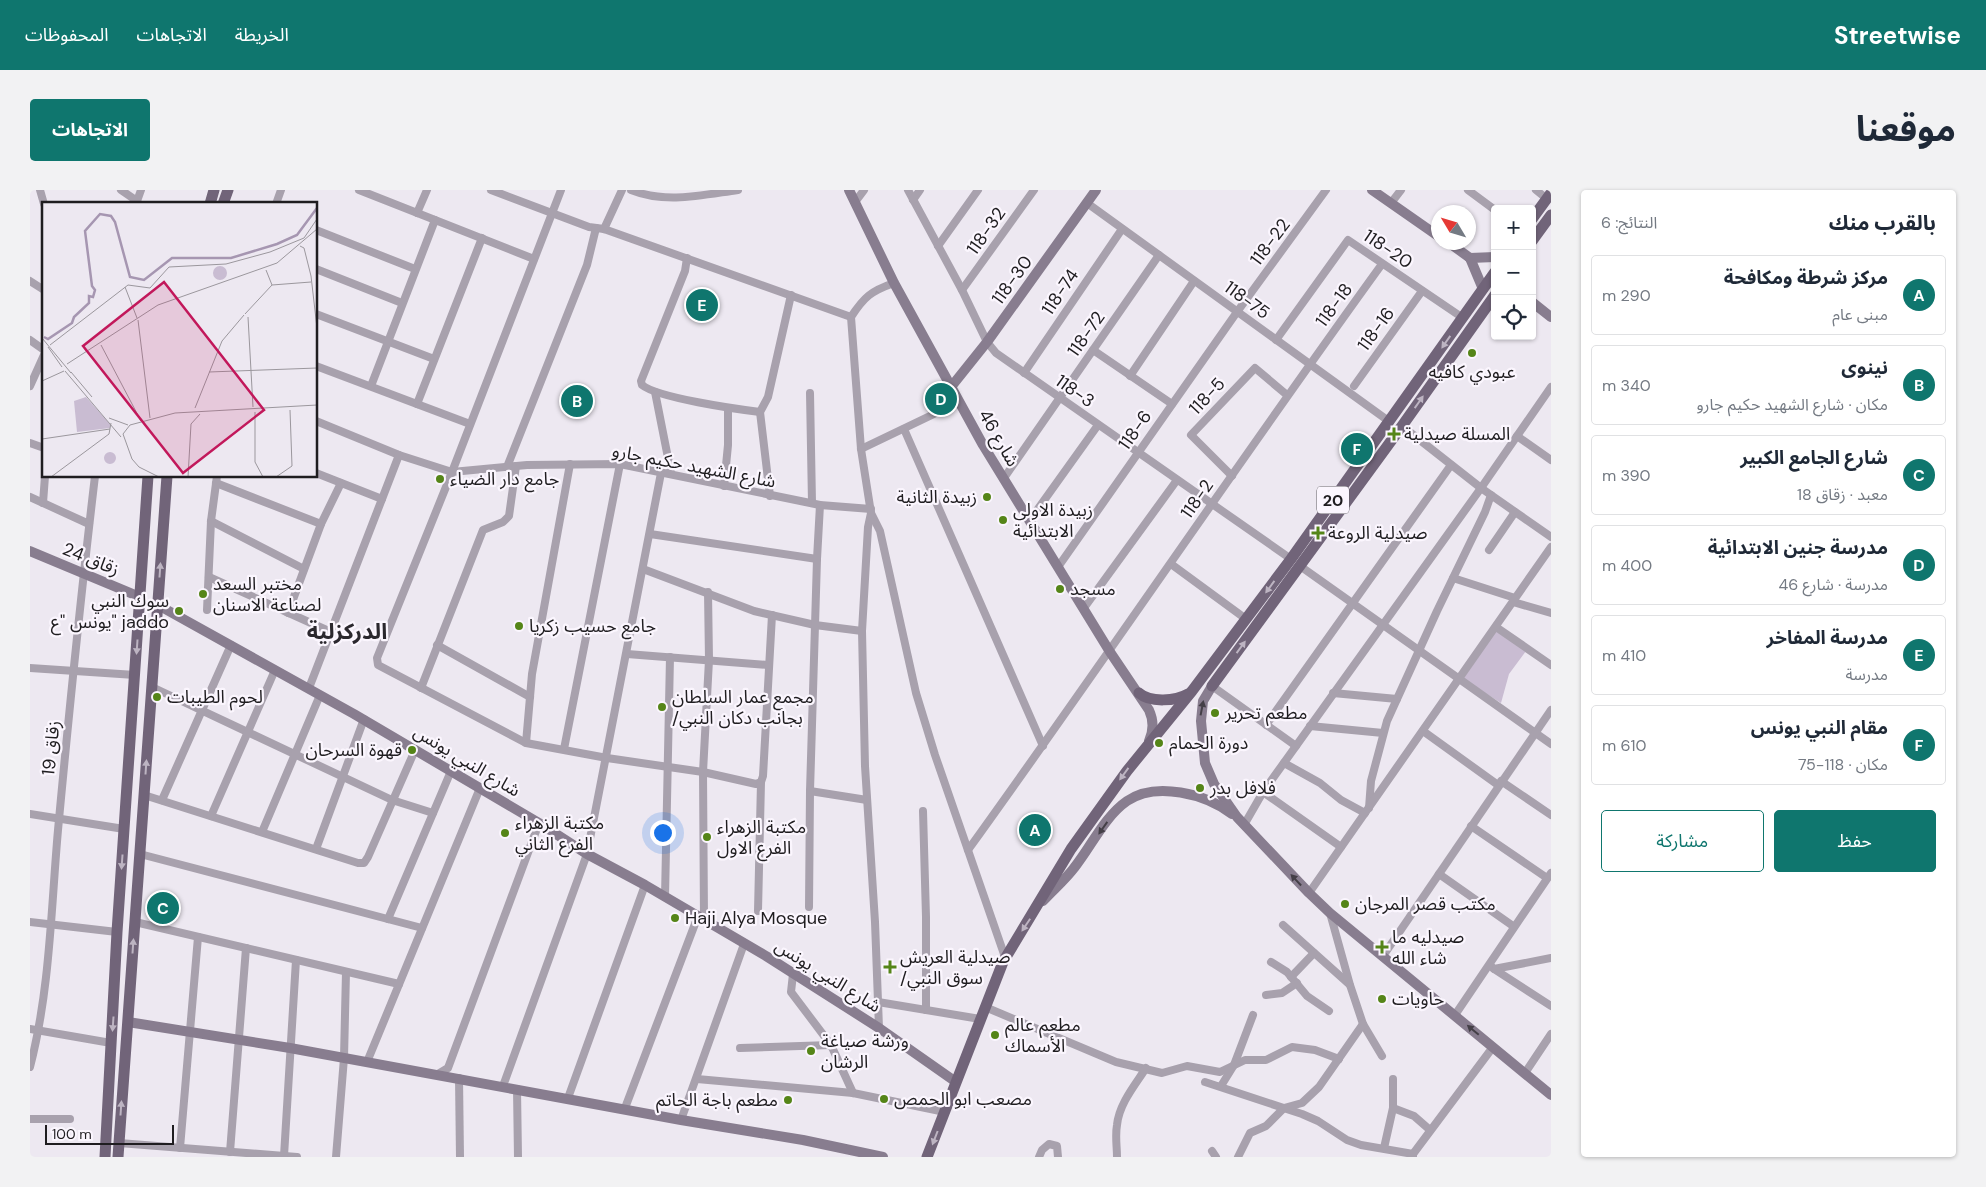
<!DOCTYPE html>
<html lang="ar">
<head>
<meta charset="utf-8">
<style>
	body { margin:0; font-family:"DM Sans","Noto Sans Arabic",sans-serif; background:#f2f2f3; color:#1f2937; direction:rtl }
	.controls { position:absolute; right:15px; top:15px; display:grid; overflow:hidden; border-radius:5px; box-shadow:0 1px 4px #0004 }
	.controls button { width:45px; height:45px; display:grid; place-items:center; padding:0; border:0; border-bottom:1px solid #e0e1e3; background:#fff; color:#1f2937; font:25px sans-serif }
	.compass { position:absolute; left:1401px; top:15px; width:45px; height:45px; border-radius:50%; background:#fff; box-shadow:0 1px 4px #0004; rotate:308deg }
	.scale { position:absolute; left:15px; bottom:12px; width:129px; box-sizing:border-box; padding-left:5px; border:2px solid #1f1d20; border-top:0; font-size:14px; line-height:18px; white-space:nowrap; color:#1f1d20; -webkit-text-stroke:4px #fbf6fe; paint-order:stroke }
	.you { position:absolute; left:632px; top:642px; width:18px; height:18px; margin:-12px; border:4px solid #fff; border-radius:50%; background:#1a73e8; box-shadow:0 0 0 8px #1a73e833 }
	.badge { display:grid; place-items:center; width:32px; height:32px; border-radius:50%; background:#0f766e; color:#fff; font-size:16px; font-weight:700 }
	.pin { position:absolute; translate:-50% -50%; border:2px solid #fff; box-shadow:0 1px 5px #0006 }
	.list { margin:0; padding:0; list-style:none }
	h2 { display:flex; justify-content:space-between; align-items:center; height:65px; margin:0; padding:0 20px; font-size:21px }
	h2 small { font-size:16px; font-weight:400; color:#747a83 }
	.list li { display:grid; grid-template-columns:32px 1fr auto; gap:15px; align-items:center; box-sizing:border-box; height:80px; margin:0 10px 10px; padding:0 10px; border:1px solid #e0e1e3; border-radius:5px }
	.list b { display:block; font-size:19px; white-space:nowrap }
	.list p { margin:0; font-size:16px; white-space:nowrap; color:#747a83 }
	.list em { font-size:16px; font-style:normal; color:#747a83 }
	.actions { display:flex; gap:10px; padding:15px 20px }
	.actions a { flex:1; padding:11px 0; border:1px solid #0f766e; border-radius:5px; text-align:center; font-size:18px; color:#0f766e }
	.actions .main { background:#0f766e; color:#fff }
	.icon { flex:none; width:28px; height:28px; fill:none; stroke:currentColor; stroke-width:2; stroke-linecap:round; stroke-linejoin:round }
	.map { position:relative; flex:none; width:1521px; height:967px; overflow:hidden; direction:ltr; border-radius:5px }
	header { display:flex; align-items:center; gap:30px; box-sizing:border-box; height:70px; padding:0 25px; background:#0f766e; color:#fff }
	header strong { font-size:24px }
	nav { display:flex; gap:28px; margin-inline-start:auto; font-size:18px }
	.intro { display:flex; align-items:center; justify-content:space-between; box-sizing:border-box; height:120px; padding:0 30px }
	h1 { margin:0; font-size:35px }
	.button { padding:12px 22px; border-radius:5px; background:#0f766e; color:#fff; font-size:18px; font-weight:700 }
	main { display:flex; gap:30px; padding:0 30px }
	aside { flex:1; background:#fff; border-radius:5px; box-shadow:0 1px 4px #0004 }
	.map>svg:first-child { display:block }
</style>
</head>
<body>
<header>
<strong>Streetwise</strong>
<nav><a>الخريطة</a><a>الاتجاهات</a><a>المحفوظات</a></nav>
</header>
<div class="intro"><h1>موقعنا</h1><a class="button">الاتجاهات</a></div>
<main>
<aside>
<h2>بالقرب منك<small>النتائج: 6</small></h2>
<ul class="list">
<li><span class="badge">A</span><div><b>مركز شرطة ومكافحة</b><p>مبنى عام</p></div><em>290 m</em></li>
<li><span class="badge">B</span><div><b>نينوى</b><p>مكان · شارع الشهيد حكيم جارو</p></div><em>340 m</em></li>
<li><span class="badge">C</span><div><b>شارع الجامع الكبير</b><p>معبد · زقاق 18</p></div><em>390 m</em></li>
<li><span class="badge">D</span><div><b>مدرسة جنين الابتدائية</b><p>مدرسة · شارع 46</p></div><em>400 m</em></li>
<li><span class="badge">E</span><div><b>مدرسة المفاخر</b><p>مدرسة</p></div><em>410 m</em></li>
<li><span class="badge">F</span><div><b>مقام النبي يونس</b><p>مكان · 118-75</p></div><em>610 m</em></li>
</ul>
<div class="actions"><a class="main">حفظ</a><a>مشاركة</a></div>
</aside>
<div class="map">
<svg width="1521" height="967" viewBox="0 0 1521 967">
	<rect width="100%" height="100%" fill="#ede8f1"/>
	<!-- green -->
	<polygon fill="#c9bcd2" points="1466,441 1496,461 1479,484 1471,513 1433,489"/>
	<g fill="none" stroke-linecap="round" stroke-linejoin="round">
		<!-- street -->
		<g stroke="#a8a1ad" stroke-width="8">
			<polyline points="10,0 14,14"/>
			<polyline points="91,0 107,11"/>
			<polyline points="329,0 504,69"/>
			<polyline points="461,0 559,37 574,39 821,127"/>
			<polyline points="531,0 422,282 347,468 348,475 496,553 577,568 673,582 726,594 731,592 733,586 742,425"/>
			<path d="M601,0C636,14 672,5 708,0"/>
			<polyline points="878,0 932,100 957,152 966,163 1261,369"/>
			<polyline points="1438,0 1465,20"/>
			<polyline points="1506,0 1517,9"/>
			<polyline points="883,10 890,0"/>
			<polyline points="825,12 834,0"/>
			<polyline points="1057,13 1360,232"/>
			<polyline points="1361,13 1371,0"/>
			<polyline points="106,14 111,0"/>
			<polyline points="246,14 251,0"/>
			<polyline points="387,23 397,0"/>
			<polyline points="574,39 592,0"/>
			<polyline points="286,40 385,79"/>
			<polyline points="908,56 948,0"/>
			<path d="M657,68L655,81L611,191L612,195C628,208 706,219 730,222"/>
			<polyline points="286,79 372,113"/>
			<polyline points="0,91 14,100"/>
			<path d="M864,93C841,101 834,107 821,127L831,259L841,323L850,341L886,503L905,565L975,767"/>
			<polyline points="932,100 1004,0"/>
			<polyline points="286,124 404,169"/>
			<polyline points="0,150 14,160"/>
			<polyline points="1246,150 1318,50 1433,128"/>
			<polyline points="1063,160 1142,214"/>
			<polyline points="286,176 440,234"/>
			<polyline points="994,183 1092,39"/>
			<polyline points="1100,186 1164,91"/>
			<polyline points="0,196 14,165"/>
			<polyline points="341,196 405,30"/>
			<polyline points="1324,196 1392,101"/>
			<polyline points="625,202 641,283"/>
			<polyline points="780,203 782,313"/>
			<polyline points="387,214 452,48"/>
			<polyline points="286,231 369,265 422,282 497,275 590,274 790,315 841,319"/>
			<polyline points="1372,236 1451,298 1521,347"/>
			<polyline points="874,239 1013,556"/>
			<polyline points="1487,246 1521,270"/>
			<polyline points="0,253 14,258"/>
			<polyline points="831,259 929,212"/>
			<polyline points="477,277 557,75 566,38"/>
			<polyline points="286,283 352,309"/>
			<polyline points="1202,286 1161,245 1225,178 1257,205"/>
			<polyline points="974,288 1129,65"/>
			<polyline points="186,293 291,334"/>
			<polyline points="694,296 698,255 698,218"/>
			<polyline points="740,306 730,222 738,207 761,105"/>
			<polyline points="0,307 59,334"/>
			<polyline points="13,313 15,286"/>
			<polyline points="841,323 838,337 832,441 835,576 845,732 849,838"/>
			<polyline points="1000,330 1068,235"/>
			<polyline points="181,331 274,379"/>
			<polyline points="620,344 787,369"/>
			<polyline points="1459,360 1485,322"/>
			<polyline points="1141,374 1216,429"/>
			<polyline points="1270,376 1521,554"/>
			<polyline points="1028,377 1207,122 1296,0"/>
			<polyline points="613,379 724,421 785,435 832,441"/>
			<polyline points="179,387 301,442"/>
			<polyline points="1423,388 1485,408"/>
			<polyline points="1483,412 1521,423"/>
			<polyline points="1054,418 1147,290"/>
			<polyline points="177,420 181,331 187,286"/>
			<polyline points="258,423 291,334 311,293"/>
			<polyline points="1466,437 1521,475"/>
			<polyline points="407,455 500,507"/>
			<polyline points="597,464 738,475"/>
			<polyline points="0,478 105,485"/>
			<polyline points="1182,496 1266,556"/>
			<polyline points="122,497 362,610 403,623"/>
			<polyline points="279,498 369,265"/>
			<polyline points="391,498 453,340 473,332 479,326 486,276"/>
			<polyline points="1303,503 1367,509"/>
			<polyline points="1236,535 1421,275"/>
			<polyline points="1280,536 1353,543"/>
			<polyline points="1393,541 1468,595"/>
			<polyline points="496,553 502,484 540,274"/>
			<polyline points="534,559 590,274"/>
			<polyline points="1254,573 1290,593 1311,610 1335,623"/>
			<polyline points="1471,591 1521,625"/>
			<polyline points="780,601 837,610"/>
			<polyline points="1233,602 1311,657"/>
			<polyline points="114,605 328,673 334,673 338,667 385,560"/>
			<polyline points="132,610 201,455"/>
			<polyline points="1339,618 1341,591 1357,531 1407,421 1455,322 1461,305"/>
			<polyline points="893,621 896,727 896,820"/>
			<polyline points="0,624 94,639"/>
			<polyline points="181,626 245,480"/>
			<polyline points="1214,635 1233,602 1451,298 1521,197"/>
			<polyline points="1441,636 1517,688"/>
			<polyline points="232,642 290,505"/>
			<polyline points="286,659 334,529"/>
			<path d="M938,660C1078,466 1212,267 1352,74"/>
			<polyline points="110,664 392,738"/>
			<polyline points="1409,684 1483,736"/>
			<polyline points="1279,703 1521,357"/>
			<polyline points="635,707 640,467"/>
			<polyline points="779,717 780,601 787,369 790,315"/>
			<polyline points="728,721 731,592"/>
			<polyline points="1300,723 1320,795 1333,834 1352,866"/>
			<polyline points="358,729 421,581"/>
			<polyline points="674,730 673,582 679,470 678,402"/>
			<polyline points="0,732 87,742"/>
			<polyline points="105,732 369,794"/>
			<polyline points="1253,735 1319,794"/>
			<polyline points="1353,766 1521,520"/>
			<polyline points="1241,772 1257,782 1277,806 1299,821"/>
			<polyline points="1462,777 1464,779 1521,768"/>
			<polyline points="1464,779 1521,816"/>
			<polyline points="763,784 761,802 801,855 823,903"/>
			<polyline points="1261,787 1284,763"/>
			<polyline points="1236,805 1252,803 1267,793"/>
			<polyline points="848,812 950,829"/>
			<polyline points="955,817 1086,872 1132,883 1157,876 1190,882 1215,870 1236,870 1262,857 1285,860 1309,869"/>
			<polyline points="1425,825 1521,683"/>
			<polyline points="0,839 81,853"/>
			<polyline points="710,858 801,855"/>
			<polyline points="337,872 450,598"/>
			<path d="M0,877C20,800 21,719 28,640C39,522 51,404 65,286"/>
			<polyline points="1495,883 1521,844"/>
			<polyline points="408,884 418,878 509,633"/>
			<polyline points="429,888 430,967"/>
			<polyline points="667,889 823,903 915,922"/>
			<polyline points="1363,889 1363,918 1384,926 1400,940"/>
			<polyline points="1175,892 1272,924 1288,931 1317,950 1331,955 1383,964"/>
			<polyline points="473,896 557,664 631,283"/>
			<polyline points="1191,896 1204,875 1223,825"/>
			<polyline points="487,899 488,967"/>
			<polyline points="538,908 615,695"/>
			<polyline points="595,918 668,726"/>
			<polyline points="0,929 40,929"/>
			<polyline points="651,930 714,754"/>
			<polyline points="89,953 267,967"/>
			<polyline points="150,958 168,747"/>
			<polyline points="1354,958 1363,918"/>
			<polyline points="1182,961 1186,967"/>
			<polyline points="200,962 216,758"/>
			<polyline points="254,966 266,770"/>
			<polyline points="306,967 314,868 316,782"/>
			<polyline points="1009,967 1012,960 1019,954 1027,956 1028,967"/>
			<path d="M1087,967C1087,956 1085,946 1087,935C1089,914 1105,895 1116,878"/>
			<polyline points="1208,967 1220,943 1236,936 1254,918 1272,913 1289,897 1333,834"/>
			<polyline points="1383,967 1383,964 1463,857"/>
		</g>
		<!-- secondary -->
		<g stroke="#887d8f" stroke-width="10">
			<path d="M819,0L864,93L953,255L1080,462L1119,520C1124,531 1124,540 1119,551"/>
			<polyline points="1342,0 1408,46"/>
			<polyline points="1418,52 1440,68"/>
			<polyline points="1440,68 1453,99"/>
			<polyline points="1440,68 1465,67"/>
			<polyline points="1502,112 1521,127"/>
			<polyline points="921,197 957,152 1066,0"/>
			<polyline points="0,361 110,407"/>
			<polyline points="128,415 324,524 509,633 557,664 615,695 736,766 849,838 926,892"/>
			<polyline points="1182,496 1173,511 1171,531 1175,573 1184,594 1207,627 1279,703 1300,723 1521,905"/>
			<path d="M1013,711C1023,700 1035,690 1044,678C1061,657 1074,627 1097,611C1126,591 1176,604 1202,624"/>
			<polyline points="98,832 260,858 651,930 773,950 853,967"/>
		</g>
		<!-- primary -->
		<g stroke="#716479" stroke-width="11">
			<polyline points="180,14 184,0"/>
			<polyline points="193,14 198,0"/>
			<polyline points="1502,29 1521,3"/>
			<polyline points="1502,51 1521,25"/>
			<polyline points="1182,496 1372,236 1465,105"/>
			<path d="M1109,503C1120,513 1146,511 1158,504"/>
			<polyline points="75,967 87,742 118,286"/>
			<polyline points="88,967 137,286"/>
			<polyline points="897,967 973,772 1041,659 1097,581 1162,501 1261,369 1465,82"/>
		</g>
	</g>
	<!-- one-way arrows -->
	<defs><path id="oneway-solid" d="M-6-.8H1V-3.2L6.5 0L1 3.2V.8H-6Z" transform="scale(1.25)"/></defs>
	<g fill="#bdb4c2">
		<use href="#oneway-solid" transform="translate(1416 152) rotate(125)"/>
		<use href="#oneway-solid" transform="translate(1389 212) rotate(-55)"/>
		<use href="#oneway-solid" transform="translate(130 380) rotate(-86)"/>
		<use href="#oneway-solid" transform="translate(1240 397) rotate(126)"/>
		<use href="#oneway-solid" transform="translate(107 457) rotate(94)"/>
		<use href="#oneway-solid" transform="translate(1211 457) rotate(-54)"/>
		<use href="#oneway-solid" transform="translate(116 577) rotate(-86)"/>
		<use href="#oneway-solid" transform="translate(1094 584) rotate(126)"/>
		<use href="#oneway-solid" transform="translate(92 672) rotate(94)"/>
		<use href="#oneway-solid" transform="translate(996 735) rotate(124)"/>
		<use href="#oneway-solid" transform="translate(103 756) rotate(-86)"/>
		<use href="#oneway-solid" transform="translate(83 834) rotate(94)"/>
		<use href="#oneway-solid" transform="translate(91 918) rotate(-86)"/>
		<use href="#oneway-solid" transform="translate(905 948) rotate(111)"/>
	</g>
	<g fill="#443f47">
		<use href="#oneway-solid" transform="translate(1172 518) rotate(-79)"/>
		<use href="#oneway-solid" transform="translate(1073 638) rotate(125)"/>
		<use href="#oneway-solid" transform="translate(1266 690) rotate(-133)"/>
		<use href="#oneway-solid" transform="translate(1443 840) rotate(-140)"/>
	</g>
	<!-- markers -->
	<g fill="#558518" stroke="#fbf6fe" stroke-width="2">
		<circle cx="1442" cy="163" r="5"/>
		<path d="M1361.5 236.5h5v5h5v5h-5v5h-5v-5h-5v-5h5z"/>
		<circle cx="410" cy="289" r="5"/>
		<circle cx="957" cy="307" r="5"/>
		<circle cx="973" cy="330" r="5"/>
		<path d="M1285.5 335.5h5v5h5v5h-5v5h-5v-5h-5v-5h5z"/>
		<circle cx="1030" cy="399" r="5"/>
		<circle cx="173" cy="404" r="5"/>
		<circle cx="149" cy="421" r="5"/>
		<circle cx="489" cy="436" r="5"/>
		<circle cx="127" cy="507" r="5"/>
		<circle cx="632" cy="517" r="5"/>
		<circle cx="1185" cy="523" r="5"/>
		<circle cx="1129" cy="553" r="5"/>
		<circle cx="382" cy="560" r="5"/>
		<circle cx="1170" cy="598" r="5"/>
		<circle cx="475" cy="643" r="5"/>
		<circle cx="677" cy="647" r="5"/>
		<circle cx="1315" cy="714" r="5"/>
		<circle cx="645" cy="728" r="5"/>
		<path d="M1349.5 749.5h5v5h5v5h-5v5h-5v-5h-5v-5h5z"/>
		<path d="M857.5 769.5h5v5h5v5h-5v5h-5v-5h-5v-5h5z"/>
		<circle cx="1352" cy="809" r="5"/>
		<circle cx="965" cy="845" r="5"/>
		<circle cx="781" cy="861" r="5"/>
		<circle cx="854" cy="909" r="5"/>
		<circle cx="758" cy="910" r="5"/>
	</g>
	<g text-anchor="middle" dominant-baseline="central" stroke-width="4.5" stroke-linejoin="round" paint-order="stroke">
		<!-- shield labels -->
		<rect fill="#fbf6fe" stroke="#615e63" stroke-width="1" x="1287" y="296.5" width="32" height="27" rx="4"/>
		<g font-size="16" font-weight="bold" fill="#1f1d20">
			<text x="1303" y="310">20</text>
		</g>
		<!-- street labels -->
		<g font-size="18" fill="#1f1d20" stroke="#fbf6fe">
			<text transform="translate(956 41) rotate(-55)">118-32</text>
			<text transform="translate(1240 52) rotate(-53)">118-22</text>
			<text transform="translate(1358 59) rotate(34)">118-20</text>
			<text transform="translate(982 90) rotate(-54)">118-30</text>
			<text transform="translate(1030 102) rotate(-56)">118-74</text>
			<text transform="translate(1217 110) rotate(36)">118-75</text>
			<text transform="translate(1304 115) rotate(-54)">118-18</text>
			<text transform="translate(1346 139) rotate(-54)">118-16</text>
			<text transform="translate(1056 144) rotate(-55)">118-72</text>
			<text transform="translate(1045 201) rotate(35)">118-3</text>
			<text transform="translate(1177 206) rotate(-47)">118-5</text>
			<text transform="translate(1105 240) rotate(-55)">118-6</text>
			<text transform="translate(969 248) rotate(60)">شارع 46</text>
			<text transform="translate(664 276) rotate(11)">شارع الشهيد حكيم جارو</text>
			<text transform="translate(1167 309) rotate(-55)">118-2</text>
			<text transform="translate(61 369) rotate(22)">زقاق 24</text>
			<text transform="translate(21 558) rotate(-84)">زقاق 19</text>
			<text transform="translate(437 571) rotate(31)">شارع النبي يونس</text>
			<text transform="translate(798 786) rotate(32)">شارع النبي يونس</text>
		</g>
		<!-- poi labels -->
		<g font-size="18" fill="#1f1d20" stroke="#fbf6fe" text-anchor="start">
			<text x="1442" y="182" text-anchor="middle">عبودي كافيه</text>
			<text x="1374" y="244">المسلة صيدلية</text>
			<text x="420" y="289">جامع دار الضياء</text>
			<text x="947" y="307" text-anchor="end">زبيدة الثانية</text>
			<text x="983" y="320">زبيدة الاولى<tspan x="983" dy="21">الابتدائية</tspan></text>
			<text x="1298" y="343">صيدلية الروعة</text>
			<text x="183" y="394">مختبر السعد<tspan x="183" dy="21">لصناعة الاسنان</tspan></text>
			<text x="1040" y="399">مسجد</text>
			<text x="139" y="411" text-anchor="end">سوك النبي<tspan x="139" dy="21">يونس "ع" jaddo</tspan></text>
			<text x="499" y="436">جامع حسيب زكريا</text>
			<text x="137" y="507">لحوم الطيبات</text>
			<text x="642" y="507">مجمع عمار السلطان<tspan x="642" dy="21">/بجانب دكان النبي</tspan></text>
			<text x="1195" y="523">مطعم تحرير</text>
			<text x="1139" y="553">دورة الحمام</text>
			<text x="372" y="560" text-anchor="end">قهوة السرحان</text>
			<text x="1180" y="598">فلافل بدر</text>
			<text x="485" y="633">مكتبة الزهراء<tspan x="485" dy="21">الفرع الثاني</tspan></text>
			<text x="687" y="637">مكتبة الزهراء<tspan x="687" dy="21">الفرع الاول</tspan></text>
			<text x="1325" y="714">مكتب قصر المرجان</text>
			<text x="655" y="728">Haji Alya Mosque</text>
			<text x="1362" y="747">صيدليه ما<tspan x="1362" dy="21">شاء الله</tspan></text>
			<text x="870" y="767">صيدلية العريش<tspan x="870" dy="21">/سوق النبي</tspan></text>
			<text x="1362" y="809">حاويات</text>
			<text x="975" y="835">مطعم عالم<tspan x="975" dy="21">الأسماك</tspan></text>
			<text x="791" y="851">ورشة صياغة<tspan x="791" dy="21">الرشان</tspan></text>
			<text x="864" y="909">مصعب ابو الحمص</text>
			<text x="748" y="910" text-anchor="end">مطعم باجة الحاتم</text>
		</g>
		<!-- district labels -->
		<g font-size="22" font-weight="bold" fill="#2b282e" stroke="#fbf6fe">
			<text x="317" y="441">الدركزلية</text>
		</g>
	</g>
	<!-- overview -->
	<g transform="translate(12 12)">
		<rect width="275" height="275" fill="#ede8f1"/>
		<path d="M171 71a7 7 0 1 1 14 0a7 7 0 1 1-14 0ZM44,195L68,222V226L35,230L32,199ZM62 256a6 6 0 1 1 12 0a6 6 0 1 1-12 0Z" fill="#c9bcd2"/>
		<path fill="none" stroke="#a696b1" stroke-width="2.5" d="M2,135L6,137L30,121L32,115L47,101V94L51,95L53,88L50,84L43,29L58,12L69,14L73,20L88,75L102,78L130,56H189L235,42L255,33L275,6"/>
		<path fill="none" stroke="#9b979d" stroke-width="1" d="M258,44L262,46L269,74L275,126M224,68L230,83M83,85L95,116M203,112L230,83L269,80M206,115L211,205M96,118L108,216M0,136L29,171M8,143L86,83L108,86L127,65L184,62L228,50L262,36L275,17M59,143L99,219M6,145L20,165M25,162L116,103L235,61L275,27M23,169L79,235M29,170L50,195M167,170L275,166M0,179L22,169M153,206L180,139L202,113M213,210V260L221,275M67,216L86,223M0,237L68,227M9,275L67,232L69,221M117,275L97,265L90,257L81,232L88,223L133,211L275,203M146,275L149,222L158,212M234,275L250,264L248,208"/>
		<path fill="#c2185b" fill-opacity="0.15" stroke="#c2185b" stroke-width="2.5" d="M122,80L222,208L141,271L41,144Z"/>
		<rect width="275" height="275" fill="none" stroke="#1f1d20" stroke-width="2.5"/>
	</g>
</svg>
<div class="controls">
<button>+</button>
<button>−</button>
<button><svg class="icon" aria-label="locate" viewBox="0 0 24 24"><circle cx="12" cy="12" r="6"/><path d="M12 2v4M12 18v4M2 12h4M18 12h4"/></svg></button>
</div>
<svg class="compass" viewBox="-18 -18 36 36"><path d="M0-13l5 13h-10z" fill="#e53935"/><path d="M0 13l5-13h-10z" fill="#747a83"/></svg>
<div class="scale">100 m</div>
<div class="you"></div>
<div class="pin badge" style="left:1005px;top:640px">A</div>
<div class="pin badge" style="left:547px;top:211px">B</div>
<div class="pin badge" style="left:133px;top:718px">C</div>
<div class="pin badge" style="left:911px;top:209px">D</div>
<div class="pin badge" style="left:672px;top:115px">E</div>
<div class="pin badge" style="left:1327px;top:259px">F</div>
</div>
</main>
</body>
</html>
